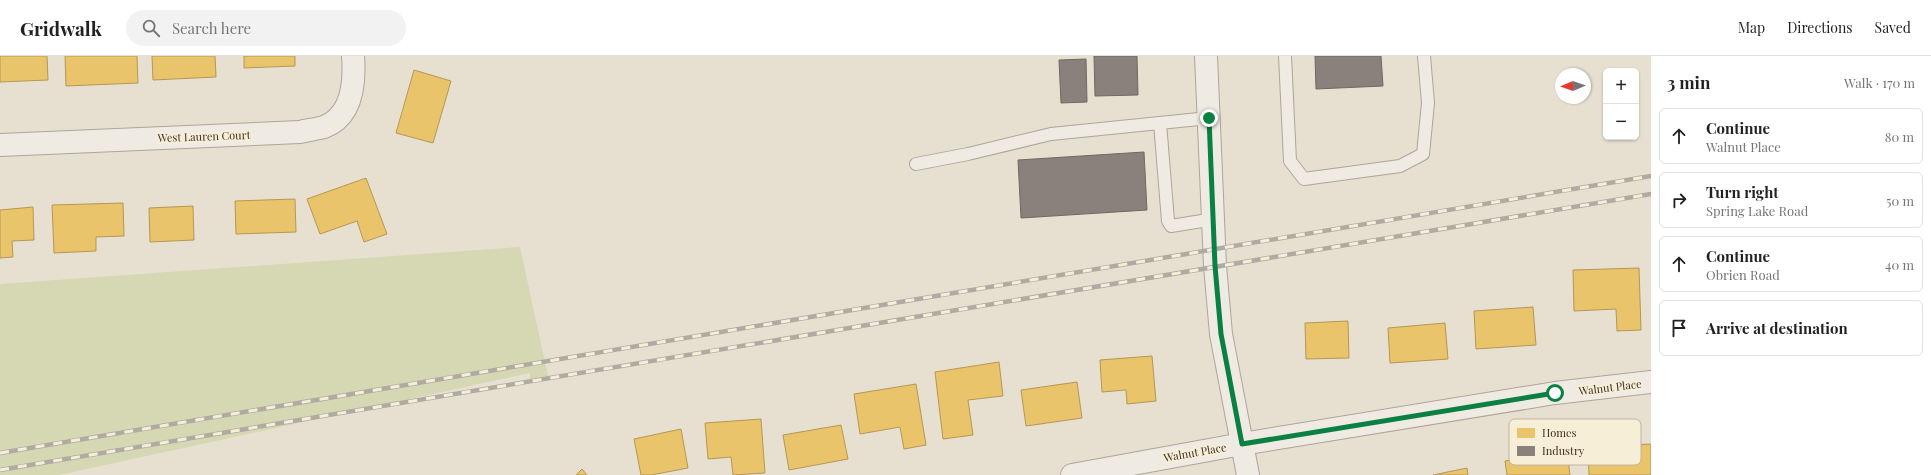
<!DOCTYPE html>
<html lang="en">
<head>
<meta charset="utf-8">
<style>
	body { margin:0; font-family:"Playfair Display",serif; background:#f2f2f2; color:#202124 }
	.controls { position:absolute; right:12px; top:12px; display:grid; overflow:hidden; border-radius:6px; box-shadow:0 1px 3px #0004 }
	.controls button { width:36px; height:36px; display:grid; place-items:center; padding:0; border:0; border-bottom:1px solid #e0e0e0; background:#fff; color:#202124; font:20px sans-serif }
	.compass { position:absolute; left:1555px; top:12px; width:36px; height:36px; border-radius:50%; background:#fff; box-shadow:0 1px 3px #0004; rotate:268deg }
	.stop { position:absolute; width:12px; height:12px; margin:-9px; border:3px solid #0b8043; border-radius:50%; background:#fff }
	.stop.end { background:#0b8043; border-color:#fff; box-shadow:0 1px 4px #0008 }
	.list { margin:0; padding:0; list-style:none }
	h2 { display:flex; justify-content:space-between; align-items:center; height:52px; margin:0; padding:0 16px; font-size:17px }
	h2 small { font-size:13px; font-weight:400; color:#757577 }
	.list li { display:grid; grid-template-columns:26px 1fr auto; gap:12px; align-items:center; box-sizing:border-box; height:56px; margin:0 8px 8px; padding:0 8px; border:1px solid #e0e0e0; border-radius:6px }
	.list b { display:block; font-size:15px; white-space:nowrap }
	.list p { margin:0; font-size:13px; white-space:nowrap; color:#757577 }
	.list em { font-size:13px; font-style:normal; color:#757577 }
	.icon { flex:none; width:22px; height:22px; fill:none; stroke:currentColor; stroke-width:2; stroke-linecap:round; stroke-linejoin:round }
	.map { position:relative; flex:none; width:1651px; height:419px; overflow:hidden }
	header { display:flex; align-items:center; gap:24px; box-sizing:border-box; height:56px; padding:0 20px; background:#fff; border-bottom:1px solid #e0e0e0 }
	header strong { font-size:19px }
	nav { display:flex; gap:22px; margin-inline-start:auto; font-size:14px }
	.search { width:280px; height:36px; background:#f2f2f2; display:flex; align-items:center; gap:10px; box-sizing:border-box; padding:0 14px; border-radius:22px; color:#757577; font-size:15px }
	main { display:flex }
	aside { flex:1; background:#fff }
	.map>svg:first-child { display:block }
</style>
</head>
<body>
<header>
<strong>Gridwalk</strong>
<div class="search"><svg class="icon" aria-label="search" viewBox="0 0 24 24"><circle cx="10" cy="10" r="6"/><path d="M15 15l6 6"/></svg>Search here</div>
<nav><a>Map</a><a>Directions</a><a>Saved</a></nav>
</header>
<main>
<div class="map">
<svg width="1651" height="419" viewBox="0 0 1651 419">
	<rect width="100%" height="100%" fill="#e7e0d1"/>
	<!-- green -->
	<polygon fill="#d6d7b3" points="520,191 548,320 530,323 530,317 59,419 0,419 0,228"/>
	<!-- homes -->
	<g fill="#e9c46a" stroke="#b59754">
		<polygon points="0,0 47,0 48,24 0,26"/>
		<polygon points="65,0 137,0 138,27 66,30"/>
		<polygon points="152,0 215,0 216,21 153,24"/>
		<polygon points="244,0 295,0 295,10 244,12"/>
		<polygon points="414,14 451,25 433,87 396,77"/>
		<polygon points="366,122 387,178 364,186 357,165 320,178 307,143"/>
		<polygon points="295,143 296,176 236,178 235,145"/>
		<polygon points="123,147 124,180 96,181 96,195 54,197 52,149"/>
		<polygon points="193,150 194,184 150,186 149,152"/>
		<polygon points="33,151 34,184 12,185 13,201 0,202 0,154"/>
		<polygon points="1639,212 1641,274 1617,275 1616,253 1574,255 1573,214"/>
		<polygon points="1533,251 1536,289 1476,293 1474,255"/>
		<polygon points="1348,265 1349,302 1306,303 1305,267"/>
		<polygon points="1445,267 1448,303 1390,307 1388,272"/>
		<polygon points="1152,300 1156,345 1127,348 1126,334 1102,336 1100,304"/>
		<polygon points="999,306 1003,340 968,344 973,379 943,383 935,316"/>
		<polygon points="1077,326 1082,362 1026,370 1021,334"/>
		<polygon points="916,328 926,389 904,393 900,371 860,378 854,338"/>
		<polygon points="761,363 765,417 733,419 731,401 708,403 705,367"/>
		<polygon points="841,369 848,403 789,414 783,379"/>
		<polygon points="681,373 688,412 651,419 641,419 634,383"/>
		<polygon points="1651,388 1651,419 1589,419 1588,391"/>
		<polygon points="1567,396 1570,419 1507,419 1505,405"/>
		<polygon points="1467,412 1468,419 1433,419"/>
		<polygon points="582,413 587,419 576,419"/>
	</g>
	<!-- industry -->
	<g fill="#8a817c" stroke="#736860">
		<polygon points="1094,0 1137,0 1138,39 1095,40"/>
		<polygon points="1315,0 1381,0 1383,30 1316,33"/>
		<polygon points="1086,3 1087,46 1061,47 1059,4"/>
		<polygon points="1144,96 1147,154 1021,162 1018,104"/>
	</g>
	<g fill="none" stroke-linecap="round" stroke-linejoin="round">
		<defs>
			<g id="service">
				<polyline points="1285,0 1290,105 1304,123 1400,110 1423,98 1428,47 1424,0"/>
				<polyline points="1160,67 1168,165 1171,170 1214,163"/>
				<polyline points="916,108 968,98 1051,78 1209,62"/>
			</g>
			<g id="minor">
				<path d="M0,89L300,76C308,74 317,73 324,71C353,60 355,26 353,0"/>
				<polyline points="1072,419 1242,388 1555,337 1651,326"/>
			</g>
			<polyline id="tertiary" points="1206,0 1215,210 1221,278 1248,419"/>
		</defs>
		<!-- service casing -->
		<use href="#service" stroke="#ada599" stroke-width="14"/>
		<!-- minor casing -->
		<use href="#minor" stroke="#ada599" stroke-width="24"/>
		<!-- tertiary casing -->
		<use href="#tertiary" stroke="#ada599" stroke-width="24"/>
		<!-- service -->
		<use href="#service" stroke="#efebe3" stroke-width="12"/>
		<!-- minor -->
		<use href="#minor" stroke="#efebe3" stroke-width="22"/>
		<!-- tertiary -->
		<use href="#tertiary" stroke="#efebe3" stroke-width="22"/>
		<defs>
			<g id="rail">
				<polyline points="0,397 1651,120"/>
				<polyline points="0,414 1651,138"/>
			</g>
		</defs>
		<!-- rail casing -->
		<use href="#rail" stroke="#afaaa2" stroke-width="4.5"/>
		<!-- rail -->
		<use href="#rail" stroke="#f7eed8" stroke-width="3" stroke-dasharray="9" stroke-linecap="butt"/>
	</g>
	<g fill="none" stroke-linecap="round" stroke-linejoin="round">
		<!-- route -->
		<polyline stroke="#0b8043" stroke-width="5" points="1209,62 1215,210 1221,278 1242,388 1555,337"/>
	</g>
	<g text-anchor="middle" dominant-baseline="central" stroke-width="4" stroke-linejoin="round" paint-order="stroke">
		<!-- street labels -->
		<g font-size="11" fill="#3d2e20" stroke="#f7eed8">
			<text transform="translate(204 80) rotate(-2)">West Lauren Court</text>
			<text transform="translate(1610 331) rotate(-7)">Walnut Place</text>
			<text transform="translate(1195 396) rotate(-10)">Walnut Place</text>
		</g>
	</g>
	<!-- legend -->
	<rect x="1509" y="363" width="132" height="46" rx="6" fill="#f7eed8" stroke="#bfb4a1" stroke-width="1"/>
	<rect x="1517" y="372" width="18" height="10" fill="#e9c46a"/>
	<rect x="1517" y="390" width="18" height="10" fill="#8a817c"/>
	<g font-size="11" fill="#3d2e20">
		<text x="1542" y="381">Homes</text>
		<text x="1542" y="399">Industry</text>
	</g>
</svg>
<div class="controls">
<button>+</button>
<button>−</button>
</div>
<svg class="compass" viewBox="-18 -18 36 36"><path d="M0-13l5 13h-10z" fill="#e53935"/><path d="M0 13l5-13h-10z" fill="#757577"/></svg>
<div class="stop" style="left:1555px;top:337px"></div>
<div class="stop end" style="left:1209px;top:62px"></div>
</div>
<aside>
<h2>3 min<small>Walk · 170 m</small></h2>
<ul class="list">
<li><svg class="icon" aria-label="ahead" viewBox="0 0 24 24"><path d="M12 20V5M6 11l6-6 6 6"/></svg><div><b>Continue</b><p>Walnut Place</p></div><em>80 m</em></li>
<li><svg class="icon" aria-label="right" viewBox="0 0 24 24"><path d="M7 20v-9h11M14 6l5 5-5 5"/></svg><div><b>Turn right</b><p>Spring Lake Road</p></div><em>50 m</em></li>
<li><svg class="icon" aria-label="ahead" viewBox="0 0 24 24"><path d="M12 20V5M6 11l6-6 6 6"/></svg><div><b>Continue</b><p>Obrien Road</p></div><em>40 m</em></li>
<li><svg class="icon" aria-label="arrive" viewBox="0 0 24 24"><path d="M6 21V4h12l-3 4 3 4H6"/></svg><div><b>Arrive at destination</b></div></li>
</ul>
</aside>
</main>
</body>
</html>
